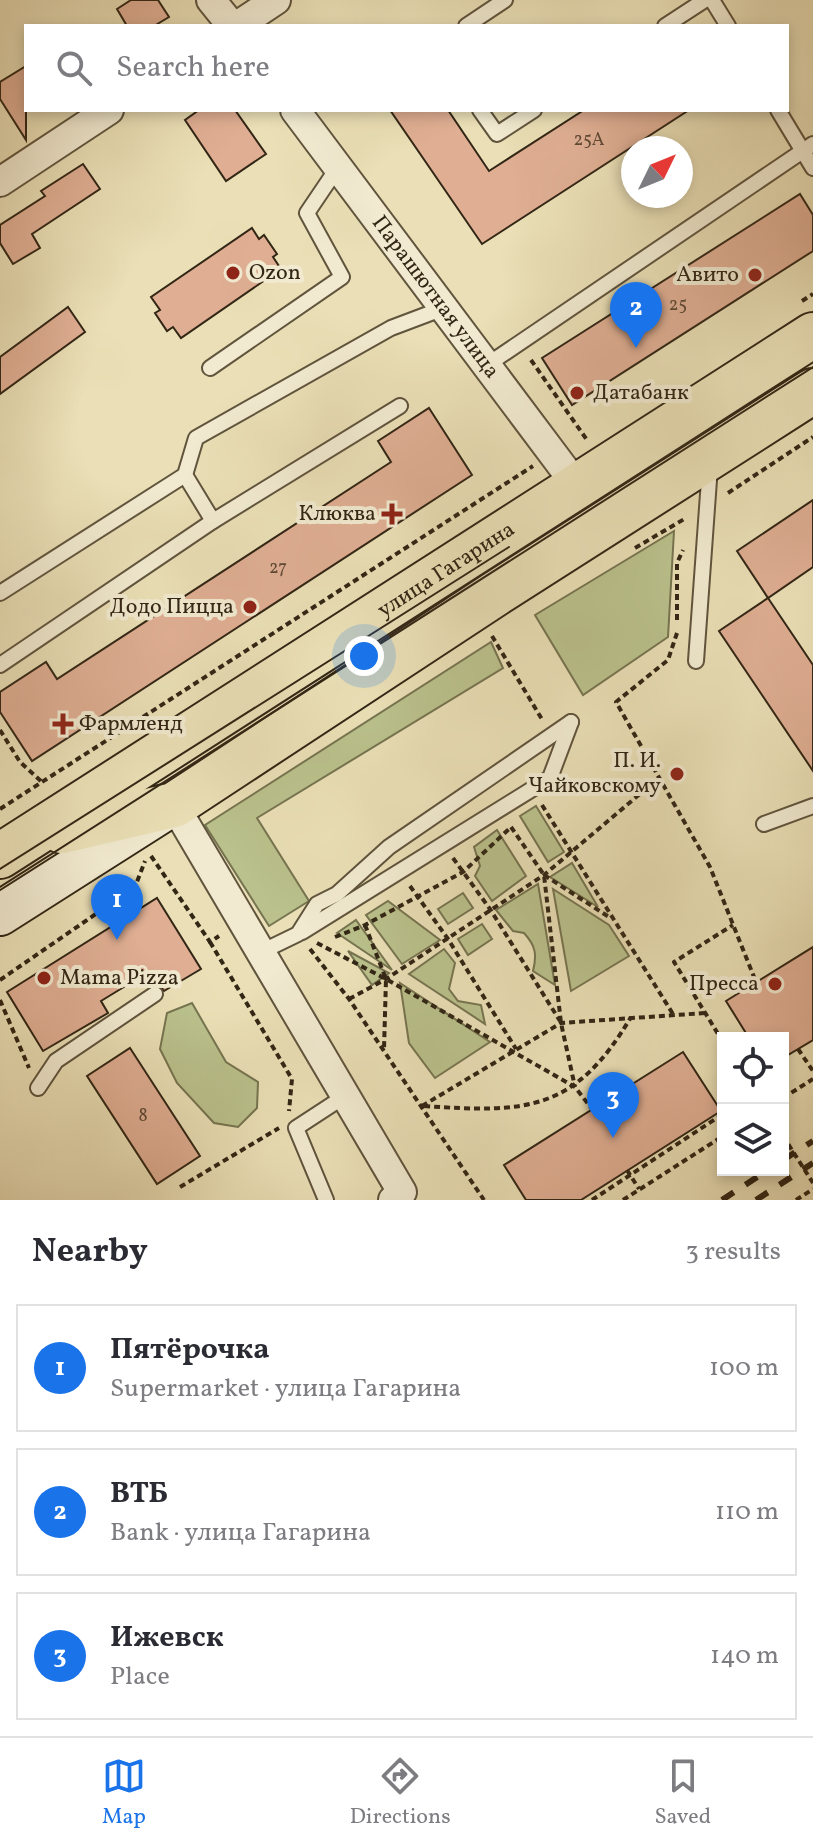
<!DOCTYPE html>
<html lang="en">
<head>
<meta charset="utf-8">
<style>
	body { margin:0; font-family:Vollkorn,serif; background:#f7f7f7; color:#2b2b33 }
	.controls { position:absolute; right:24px; bottom:24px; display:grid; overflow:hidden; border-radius:0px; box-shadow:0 4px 12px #0003 }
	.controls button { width:72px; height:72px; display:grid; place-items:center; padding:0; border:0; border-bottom:2px solid #e1e1e2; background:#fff; color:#2b2b33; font:40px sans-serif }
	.compass { position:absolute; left:621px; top:136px; width:72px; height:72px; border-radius:50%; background:#fff; box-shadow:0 4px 12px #0003; rotate:47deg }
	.you { position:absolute; left:364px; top:656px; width:28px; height:28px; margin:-20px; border:6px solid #fff; border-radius:50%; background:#1a73e8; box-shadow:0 0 0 12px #1a73e833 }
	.badge { display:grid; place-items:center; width:52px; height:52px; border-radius:50%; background:#1a73e8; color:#fff; font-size:26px; font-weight:700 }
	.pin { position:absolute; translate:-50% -66px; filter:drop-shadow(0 2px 4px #0008) }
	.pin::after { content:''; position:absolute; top:42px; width:28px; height:24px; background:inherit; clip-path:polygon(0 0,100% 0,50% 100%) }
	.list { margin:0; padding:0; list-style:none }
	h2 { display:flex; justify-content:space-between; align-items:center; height:104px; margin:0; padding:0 32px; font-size:34px }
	h2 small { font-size:26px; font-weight:400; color:#7c7c81 }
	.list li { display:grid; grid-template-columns:52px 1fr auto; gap:24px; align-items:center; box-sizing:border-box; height:128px; margin:0 16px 16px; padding:0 16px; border:2px solid #e1e1e2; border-radius:0px }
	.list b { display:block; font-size:30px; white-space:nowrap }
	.list p { margin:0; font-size:26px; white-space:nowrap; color:#7c7c81 }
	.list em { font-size:26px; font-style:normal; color:#7c7c81 }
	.icon { flex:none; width:44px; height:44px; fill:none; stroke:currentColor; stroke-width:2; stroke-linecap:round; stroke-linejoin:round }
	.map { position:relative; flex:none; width:813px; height:1200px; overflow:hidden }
	.search { position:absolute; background:#fff; box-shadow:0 4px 12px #0003; left:24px; right:24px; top:24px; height:88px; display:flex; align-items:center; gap:20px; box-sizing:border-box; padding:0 28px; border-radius:0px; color:#7c7c81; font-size:30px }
	.sheet { height:536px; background:#fff }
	nav { display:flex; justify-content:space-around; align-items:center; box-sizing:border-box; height:112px; border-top:2px solid #e1e1e2; background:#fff; font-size:22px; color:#7c7c81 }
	nav a { display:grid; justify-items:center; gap:4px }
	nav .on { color:#1a73e8 }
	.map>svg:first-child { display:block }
</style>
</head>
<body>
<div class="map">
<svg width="813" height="1200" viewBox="0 0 813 1200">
	<rect width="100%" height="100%" fill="#eadfb6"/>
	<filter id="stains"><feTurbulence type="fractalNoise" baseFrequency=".0025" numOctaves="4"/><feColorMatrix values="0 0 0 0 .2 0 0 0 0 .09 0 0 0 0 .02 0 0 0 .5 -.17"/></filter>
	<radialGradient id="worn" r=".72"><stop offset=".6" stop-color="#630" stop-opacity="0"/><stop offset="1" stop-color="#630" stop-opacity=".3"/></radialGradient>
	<!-- green -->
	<g fill="#bac18c" stroke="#767450" stroke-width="2">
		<polygon points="674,531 668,637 583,695 535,615"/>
		<polygon points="491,642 503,668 257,818 309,901 269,926 205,825"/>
		<polygon points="536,806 564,852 548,862 520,816"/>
		<polygon points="497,830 526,876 492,901 475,876 480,866 474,847"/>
		<polygon points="572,863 598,907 550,877"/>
		<path d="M538,884L555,985L533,971C537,955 536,946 524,933L513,931L496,910Z"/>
		<polygon points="553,889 609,925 629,956 571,991"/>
		<polygon points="463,893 473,908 448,924 438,909"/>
		<polygon points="388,901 440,940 402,964 366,915"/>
		<polygon points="356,920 392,970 337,933"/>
		<polygon points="482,924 492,939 468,955 458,939"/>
		<polygon points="444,949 455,963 449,989 458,1001 481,1005 485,1024 409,974"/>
		<polygon points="348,951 389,973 372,985"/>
		<polygon points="400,983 490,1042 435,1078 409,1043"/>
		<polygon points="192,1003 226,1062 258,1082 257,1108 238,1127 214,1123 177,1083 160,1049 167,1013"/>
	</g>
	<!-- building -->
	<g fill="#dfae93" stroke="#322615" stroke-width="2">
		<polygon points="131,0 158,0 169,17 154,26 127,26 117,9"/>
		<polygon points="26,66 26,140 0,99 0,82"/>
		<polygon points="199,110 235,110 266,154 226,181 185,120"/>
		<polygon points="390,110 448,110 489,171 584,110 689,110 482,244"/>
		<polygon points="83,164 100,189 32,234 40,248 13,264 0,243 0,225 45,196 41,191"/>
		<polygon points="800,194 813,215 813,251 572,405 542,358"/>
		<polygon points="252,228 259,239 264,235 277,254 273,257 281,269 181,338 173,327 167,331 155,313 160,310 151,297"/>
		<polygon points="68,307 85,332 0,394 0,357"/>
		<polygon points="429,408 472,475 32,761 0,712 0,692 46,662 57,679 391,462 378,441"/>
		<polygon points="813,500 813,567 768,598 737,551"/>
		<polygon points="768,598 813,665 813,771 719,631"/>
		<polygon points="157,898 201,969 164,991 150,971 101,1001 108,1013 43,1051 7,992"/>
		<polygon points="813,947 813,1040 783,1058 783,1038 749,1038 726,1001"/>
		<polygon points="130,1048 200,1156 157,1184 87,1076"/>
		<polygon points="683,1052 721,1111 581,1200 526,1200 504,1165"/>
	</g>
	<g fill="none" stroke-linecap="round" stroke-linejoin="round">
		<defs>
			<g id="lane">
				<polyline points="712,0 728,26"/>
				<polyline points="466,26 505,0"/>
				<polyline points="665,26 705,0"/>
				<polyline points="480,110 497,134 534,110"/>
				<polyline points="778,110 813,168"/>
				<polyline points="487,365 813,144"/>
				<polyline points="210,368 342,277 307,213 338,167"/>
				<polyline points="185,475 213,521 400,406"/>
				<polyline points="0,593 185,475 196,438 391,328 444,308"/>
				<polyline points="696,661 710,466"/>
				<polyline points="0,665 213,521"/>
				<polyline points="764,824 813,806"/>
				<polyline points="302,932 550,778 571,722"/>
				<polyline points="263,951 298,934 317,904 337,894 389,847 571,722"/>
				<polyline points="38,1088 56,1061 155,994"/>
				<polyline points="326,1200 296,1128 345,1096"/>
			</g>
			<g id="street">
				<polyline points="211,0 232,26"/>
				<polyline points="237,26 276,0"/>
				<path id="s1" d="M295,110L577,486"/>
				<polyline points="0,182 109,110"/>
				<polyline points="174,805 402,1192 393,1200"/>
			</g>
			<polyline id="secondary" points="0,915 162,812"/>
			<g id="primary">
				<polyline points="62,831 174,805 495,594 813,391"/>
				<path id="s2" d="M0,856L813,335"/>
			</g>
		</defs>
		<!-- lane casing -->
		<use href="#lane" stroke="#60543d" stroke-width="18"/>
		<!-- street casing -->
		<use href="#street" stroke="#60543d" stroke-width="32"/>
		<!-- secondary casing -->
		<use href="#secondary" stroke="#322615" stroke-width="44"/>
		<!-- primary casing -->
		<use href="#primary" stroke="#322615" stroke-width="48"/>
		<!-- path -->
		<g stroke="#322615" stroke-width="4" stroke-dasharray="6 4" stroke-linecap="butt">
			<polyline points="802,301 813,294"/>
			<polyline points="531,360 587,440"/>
			<polyline points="728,493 813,437"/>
			<polyline points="635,548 686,518"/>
			<polyline points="677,620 677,563 683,550"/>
			<polyline points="677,633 668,660 616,702 710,867 756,982"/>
			<polyline points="492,636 543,721"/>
			<polyline points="0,730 20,762 43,783"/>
			<polyline points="542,805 673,1014"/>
			<polyline points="0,809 533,466"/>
			<polyline points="511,827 544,875 561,1023 575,1087"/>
			<polyline points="151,856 210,942 219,936"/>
			<polyline points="453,858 490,909 560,1021"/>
			<polyline points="544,875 609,917"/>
			<polyline points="410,886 448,939 516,1049"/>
			<polyline points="365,925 386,979 575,1087 592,1109"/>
			<polyline points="335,937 365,925 463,872 509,829"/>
			<polyline points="210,942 292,1079 289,1111"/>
			<polyline points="317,943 386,979 384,1049"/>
			<polyline points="310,949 349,999 484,1200"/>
			<polyline points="0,980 135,887 145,861"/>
			<polyline points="349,999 386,979 544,875 660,777"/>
			<polyline points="0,1000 29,1068"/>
			<polyline points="723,1042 674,962 733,925"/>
			<polyline points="798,1049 813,1071"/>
			<polyline points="783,1098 813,1079"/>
			<polyline points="422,1106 561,1023 705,1013"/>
			<path d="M424,1106C526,1113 575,1112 631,1017"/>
			<polyline points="627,1170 639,1189"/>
			<polyline points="180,1187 279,1128"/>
			<polyline points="592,1200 723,1114"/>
			<polyline points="623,1200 723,1136"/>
			<polyline points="796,1200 813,1189"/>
		</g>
		<!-- lane -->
		<use href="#lane" stroke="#f1ead0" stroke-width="14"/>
		<!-- street -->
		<use href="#street" stroke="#f1ead0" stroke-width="28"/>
		<!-- secondary -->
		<use href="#secondary" stroke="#f1ead0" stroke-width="40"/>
		<!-- primary -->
		<use href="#primary" stroke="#eadfb6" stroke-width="44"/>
		<!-- tram -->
		<g stroke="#322615" stroke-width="2">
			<polyline points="0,869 509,547"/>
			<polyline points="0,887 813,367"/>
		</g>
		<!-- rail -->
		<g stroke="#322615" stroke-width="6" stroke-dasharray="14 14" stroke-linecap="butt">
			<polyline points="783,1160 813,1141"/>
			<polyline points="722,1200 768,1170"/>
			<polyline points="756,1200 813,1163"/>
		</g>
		<!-- path-bridge -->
		<polyline stroke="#322615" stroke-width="4" stroke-dasharray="6 4" stroke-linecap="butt" points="783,1136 813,1183"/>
	</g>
	<!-- trees -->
	<circle fill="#988f6e" cx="122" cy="900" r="9"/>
	<!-- markers -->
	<g fill="#8f2418" stroke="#f1ead0" stroke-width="3">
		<circle cx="233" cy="273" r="8"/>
		<circle cx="755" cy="275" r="8"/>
		<circle cx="577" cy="393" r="8"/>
		<path d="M388 502h8v8h8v8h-8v8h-8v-8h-8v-8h8z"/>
		<circle cx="250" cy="607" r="8"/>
		<path d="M59 712h8v8h8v8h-8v8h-8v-8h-8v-8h8z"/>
		<circle cx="677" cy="774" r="8"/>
		<circle cx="44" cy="978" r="8"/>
		<circle cx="775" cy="984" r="8"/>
	</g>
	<g text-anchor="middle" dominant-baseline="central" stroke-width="8" stroke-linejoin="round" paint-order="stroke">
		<!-- number labels -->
		<g font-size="18" fill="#5d4834">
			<text x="589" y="140">25А</text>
			<text x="678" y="305">25</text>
			<text x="278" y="568">27</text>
			<text x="143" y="1116">8</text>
		</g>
		<!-- poi labels -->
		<g font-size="22" fill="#322615" stroke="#f1ead0" text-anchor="end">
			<text x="249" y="273" text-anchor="start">Ozon</text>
			<text x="739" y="275">Авито</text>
			<text x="593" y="393" text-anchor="start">Датабанк</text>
			<text x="376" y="514">Клюква</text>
			<text x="234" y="607">Додо Пицца</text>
			<text x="79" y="724" text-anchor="start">Фармленд</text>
			<text x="661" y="761">П. И.<tspan x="661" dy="25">Чайковскому</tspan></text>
			<text x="60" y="978" text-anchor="start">Mama Pizza</text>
			<text x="759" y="984">Пресса</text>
		</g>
		<!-- street labels -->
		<g font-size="22" fill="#322615" stroke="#f1ead0">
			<text stroke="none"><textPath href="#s1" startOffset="234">Парашютная улица</textPath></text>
			<text stroke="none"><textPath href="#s2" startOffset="530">улица Гагарина</textPath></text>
		</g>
	</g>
	<rect width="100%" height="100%" filter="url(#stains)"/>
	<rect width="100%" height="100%" fill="url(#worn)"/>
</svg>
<div class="controls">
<button><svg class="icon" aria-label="locate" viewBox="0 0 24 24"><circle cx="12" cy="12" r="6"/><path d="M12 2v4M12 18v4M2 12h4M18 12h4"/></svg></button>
<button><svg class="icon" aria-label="layers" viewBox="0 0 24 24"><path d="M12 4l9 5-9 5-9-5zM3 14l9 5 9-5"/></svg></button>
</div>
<svg class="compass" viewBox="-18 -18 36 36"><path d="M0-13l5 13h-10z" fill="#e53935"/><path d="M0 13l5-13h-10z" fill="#7c7c81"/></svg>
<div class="you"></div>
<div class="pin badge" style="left:117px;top:940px">1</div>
<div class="pin badge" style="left:636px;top:348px">2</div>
<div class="pin badge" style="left:613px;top:1138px">3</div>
<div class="search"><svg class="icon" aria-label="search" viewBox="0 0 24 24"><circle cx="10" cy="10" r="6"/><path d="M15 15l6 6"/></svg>Search here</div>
</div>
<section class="sheet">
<h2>Nearby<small>3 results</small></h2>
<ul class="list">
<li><span class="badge">1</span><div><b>Пятёрочка</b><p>Supermarket · улица Гагарина</p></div><em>100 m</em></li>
<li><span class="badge">2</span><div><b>ВТБ</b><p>Bank · улица Гагарина</p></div><em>110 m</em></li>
<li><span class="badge">3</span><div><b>Ижевск</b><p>Place</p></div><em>140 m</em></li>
</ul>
</section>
<nav>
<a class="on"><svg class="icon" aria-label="map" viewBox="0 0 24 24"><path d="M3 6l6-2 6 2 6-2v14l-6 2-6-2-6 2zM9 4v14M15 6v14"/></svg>Map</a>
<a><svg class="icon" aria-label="directions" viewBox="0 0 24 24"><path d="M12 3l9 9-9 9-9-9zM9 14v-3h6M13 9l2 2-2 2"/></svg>Directions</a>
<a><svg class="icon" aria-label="saved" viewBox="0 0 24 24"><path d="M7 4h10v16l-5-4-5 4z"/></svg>Saved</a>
</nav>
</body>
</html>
